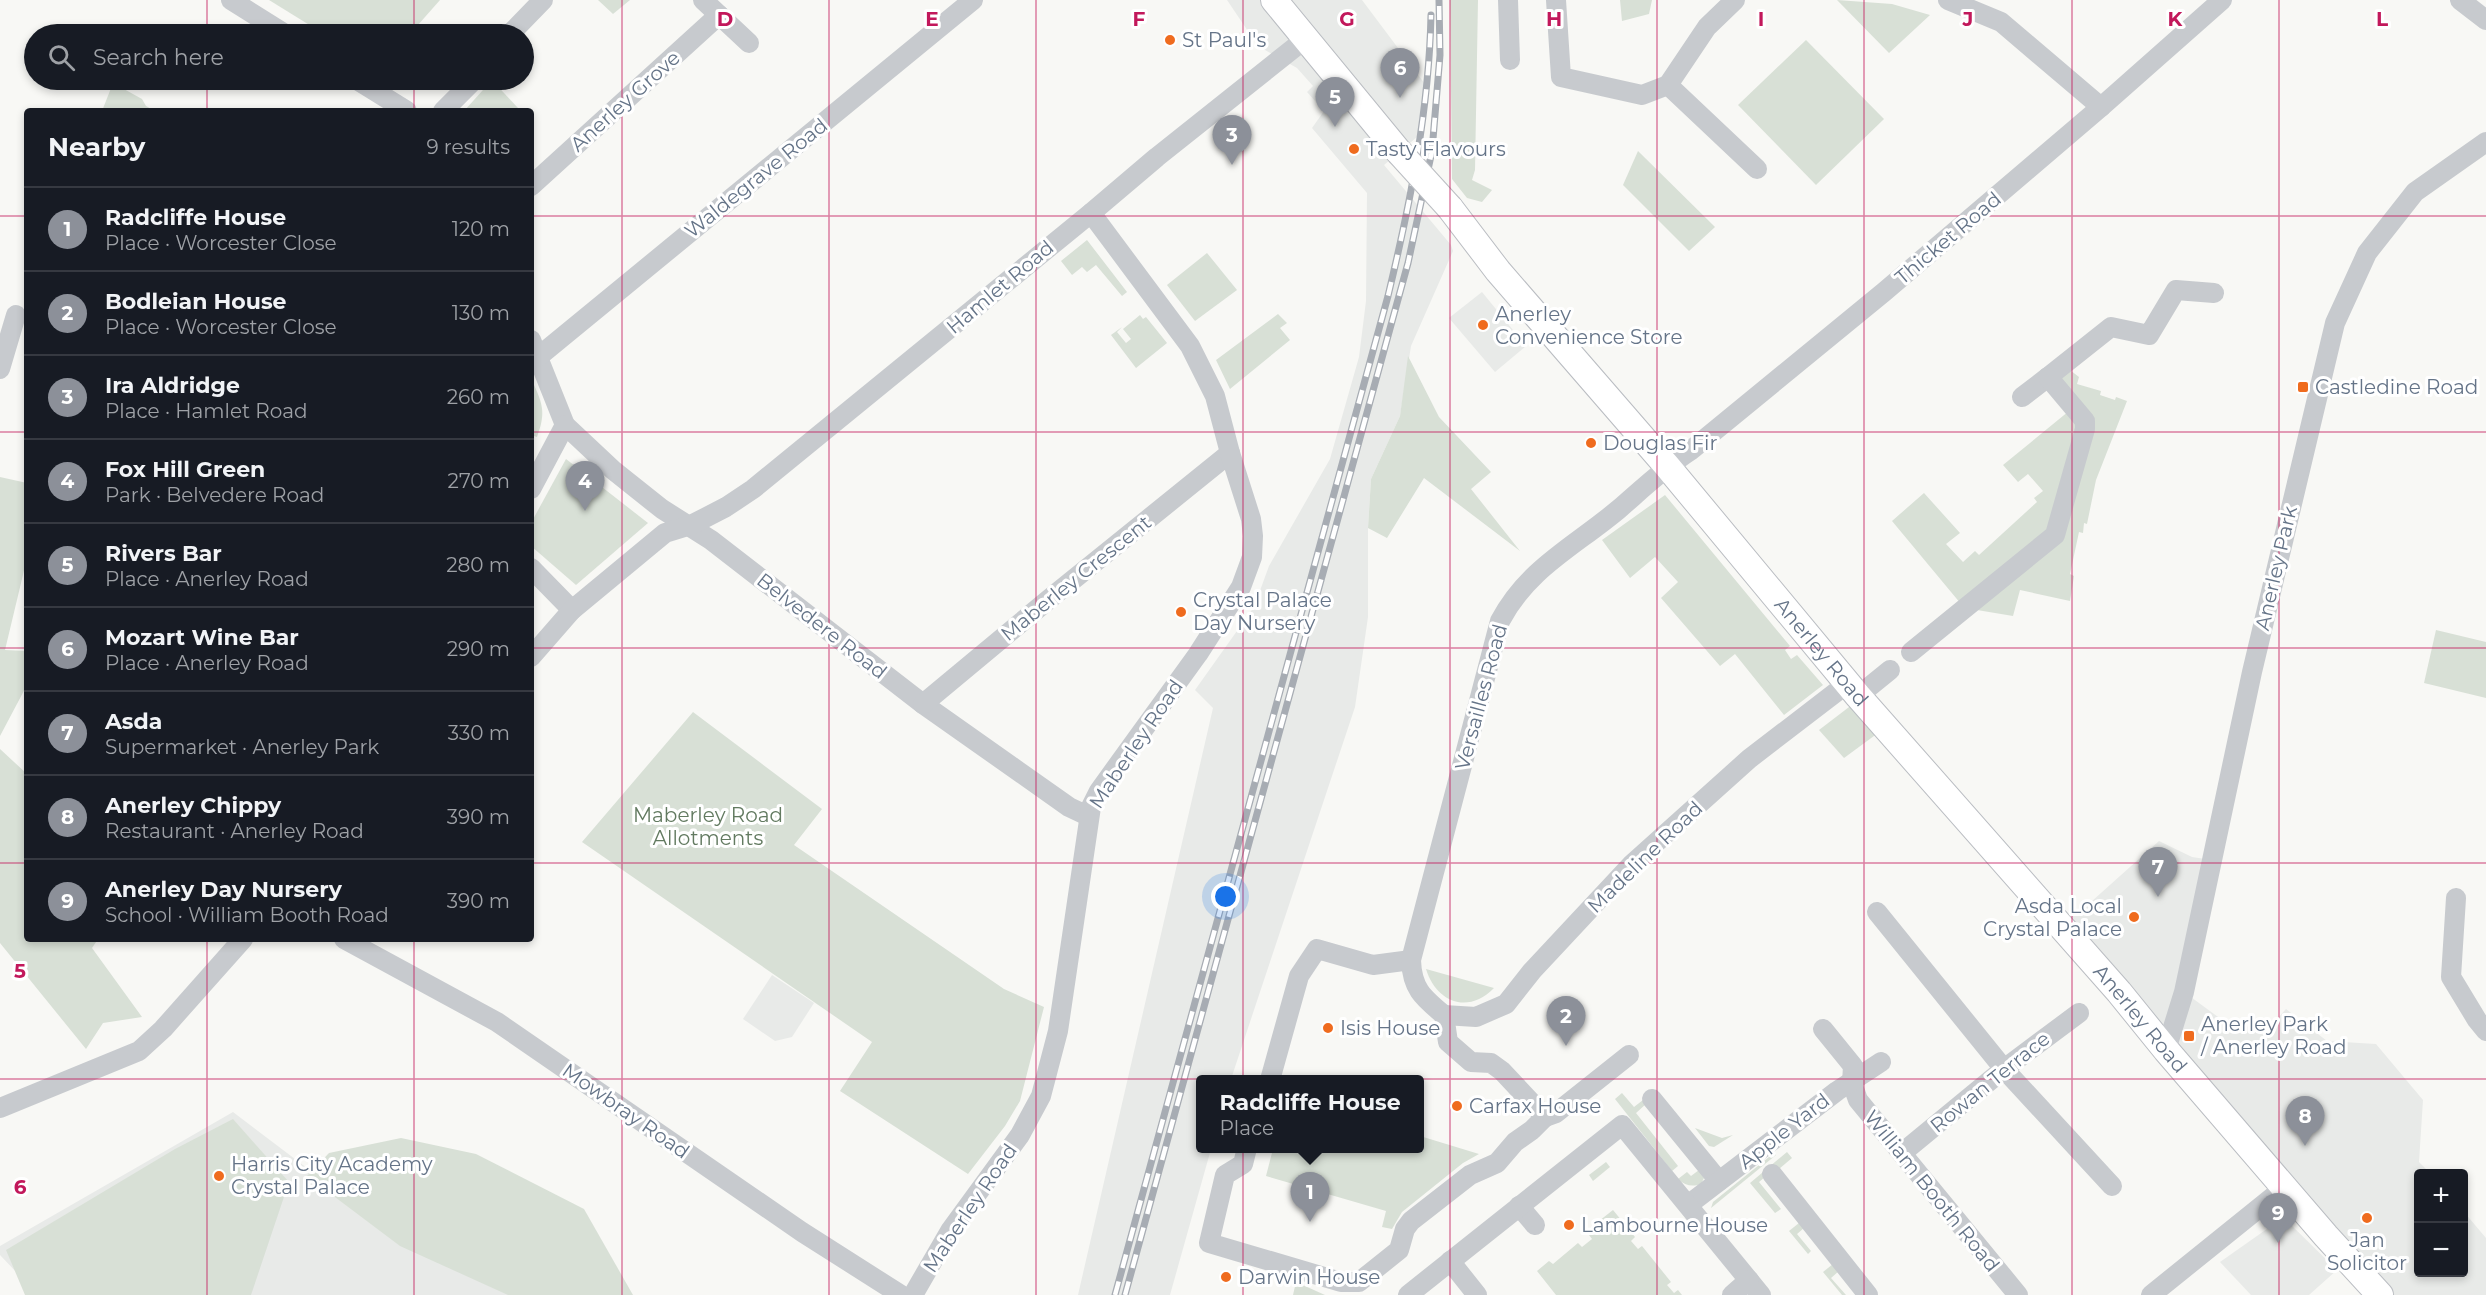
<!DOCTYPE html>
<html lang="en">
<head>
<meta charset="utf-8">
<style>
	body { margin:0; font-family:Montserrat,sans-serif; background:#242831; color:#f1f3f6 }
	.controls { position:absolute; right:18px; bottom:18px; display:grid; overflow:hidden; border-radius:6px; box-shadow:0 3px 9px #0003 }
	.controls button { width:54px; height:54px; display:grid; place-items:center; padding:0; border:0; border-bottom:2px solid #363941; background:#171b24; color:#f1f3f6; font:30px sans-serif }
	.you { position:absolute; left:1226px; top:897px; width:21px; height:21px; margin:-15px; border:4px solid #fff; border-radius:50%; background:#1a73e8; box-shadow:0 0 0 9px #1a73e833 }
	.badge { display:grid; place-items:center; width:39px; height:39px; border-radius:50%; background:#8c9099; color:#fff; font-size:20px; font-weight:700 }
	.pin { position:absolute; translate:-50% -50px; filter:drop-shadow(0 2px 3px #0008) }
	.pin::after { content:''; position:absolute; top:32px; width:21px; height:18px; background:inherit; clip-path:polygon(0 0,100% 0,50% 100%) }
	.popup { position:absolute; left:1196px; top:1075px; width:228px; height:78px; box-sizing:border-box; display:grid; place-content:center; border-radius:6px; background:#171b24; filter:drop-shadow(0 2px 4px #0005); font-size:20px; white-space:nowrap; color:#9ea1a6 }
	.popup b { font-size:22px; color:#f1f3f6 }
	.popup::after { content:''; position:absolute; left:50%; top:100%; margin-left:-12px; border:12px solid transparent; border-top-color:#171b24 }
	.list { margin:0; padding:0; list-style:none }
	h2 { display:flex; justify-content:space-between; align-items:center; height:78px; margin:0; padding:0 24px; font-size:26px }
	h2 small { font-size:20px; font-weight:400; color:#9ea1a6 }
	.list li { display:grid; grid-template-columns:39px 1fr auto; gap:18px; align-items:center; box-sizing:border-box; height:84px; padding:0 24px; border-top:2px solid #363941 }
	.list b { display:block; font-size:22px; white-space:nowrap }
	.list p { margin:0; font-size:20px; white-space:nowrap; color:#9ea1a6 }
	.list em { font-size:20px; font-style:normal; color:#9ea1a6 }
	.icon { flex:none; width:33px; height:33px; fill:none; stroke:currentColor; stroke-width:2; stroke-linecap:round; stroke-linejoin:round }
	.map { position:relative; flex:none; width:2486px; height:1295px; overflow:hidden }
	.search { position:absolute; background:#171b24; box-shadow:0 3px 9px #0003; left:24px; top:24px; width:510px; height:66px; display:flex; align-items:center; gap:15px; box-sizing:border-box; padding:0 21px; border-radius:33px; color:#9ea1a6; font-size:22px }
	.panel { position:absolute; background:#171b24; box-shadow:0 3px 9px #0003; left:24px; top:108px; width:510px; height:834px; border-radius:6px }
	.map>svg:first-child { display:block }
</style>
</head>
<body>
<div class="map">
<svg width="2486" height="1295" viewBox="0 0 2486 1295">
	<rect width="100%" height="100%" fill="#f8f8f5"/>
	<!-- built -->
	<g fill="#e8eae8">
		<polygon points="1227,0 1362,0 1425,84 1417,137 1384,165 1451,245 1453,251 1411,346 1400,416 1371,479 1368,528 1368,617 1355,707 1231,1079 1200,1080 1200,1148 1211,1149 1170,1295 1078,1295 1213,708 1195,690 1254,607 1269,566 1330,459 1359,357 1366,301 1367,193 1312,128 1324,111 1307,92 1313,86 1297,68 1258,46"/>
		<polygon points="1482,292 1526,346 1495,372 1449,318"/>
		<polygon points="2159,841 2192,857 2212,860 2184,992 2229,1025 2269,1028 2286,1009 2327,1041 2376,1044 2423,1100 2419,1162 2430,1173 2418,1174 2418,1272 2464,1272 2464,1212 2486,1238 2486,1295 2381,1295 2059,924 2082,910"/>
		<polygon points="772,975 814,1003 792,1037 775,1041 743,1019"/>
		<polygon points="233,1112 402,1240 522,1295 38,1295 0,1255 0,1246"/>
		<polygon points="2287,1221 2337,1270 2309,1295 2251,1295 2220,1262 2274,1224"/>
	</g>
	<!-- green -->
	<g fill="#d8e0d6">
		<polygon points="269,0 440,0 410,34 324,34"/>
		<polygon points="598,0 630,0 613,14"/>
		<polygon points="1450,0 1478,0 1475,170 1472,180 1492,190 1482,202 1467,198 1452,179"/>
		<polygon points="1620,0 1652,0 1649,14 1622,21"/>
		<polygon points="1837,0 1892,4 1930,15 1889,53"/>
		<polygon points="1806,40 1884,119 1816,185 1738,105"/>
		<polygon points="492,80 518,108 515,111 464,111"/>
		<polygon points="113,83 142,99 146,106 155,111 102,111"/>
		<polygon points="1638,151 1715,227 1689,251 1623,185"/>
		<polygon points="1087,240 1127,292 1122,296 1096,265 1087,272 1082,267 1072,275 1061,261"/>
		<polygon points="1207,253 1237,290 1195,321 1167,285"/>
		<polygon points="1278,314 1287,323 1280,328 1290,340 1230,389 1216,360"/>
		<polygon points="1140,315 1143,319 1146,317 1167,343 1136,368 1111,335 1122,327 1117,332 1126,343 1131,339 1123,329"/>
		<polygon points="1408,356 1439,417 1491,472 1471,489 1520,551 1424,478 1387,538 1368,528 1371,479 1400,416"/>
		<polygon points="2066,367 2079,377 2077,384 2101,391 2100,395 2115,400 2116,397 2127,401 2096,480 2087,524 2084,523 2083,533 2079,532 2070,574 2074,576 2070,601 2020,590 2013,616 1971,609 2057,538 2087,431 2060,377"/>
		<path d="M531,378C542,403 547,411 537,437L531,435Z"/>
		<polygon points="2069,411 2079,427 2051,533 1961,604 1892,521 1924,493 1960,533 1946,544 1963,562 1975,551 1979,555 2037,502 2034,498 2043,491 2028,474 2018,482 2003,465"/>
		<polygon points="566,459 648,523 576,585 531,546 531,523"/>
		<polygon points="0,477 27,483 27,558 5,650 27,651 27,685 0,736"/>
		<polygon points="1665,495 1790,646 1785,650 1791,659 1797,655 1823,685 1784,715 1735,654 1720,666 1661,598 1678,582 1655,557 1630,578 1602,540"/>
		<polygon points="2436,630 2486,642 2486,698 2424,683"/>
		<polygon points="1853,704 1878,733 1844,758 1819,730"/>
		<polygon points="693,712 822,809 794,845 1004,989 1044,1007 1020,1101 1005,1126 968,1174 840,1091 872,1042 582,842"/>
		<polygon points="0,749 27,774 27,939 98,939 92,948 142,1017 103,1023 86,1049 0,943"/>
		<path d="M1426,969L1494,988C1468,1015 1436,1002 1426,969Z"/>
		<polygon points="1622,1093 1634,1107 1643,1100 1646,1104 1636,1113 1678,1166 1672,1171 1615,1099"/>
		<polygon points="233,1119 289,1182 251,1295 25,1295 6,1250 175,1149"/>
		<polygon points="1695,1128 1722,1138 1733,1135 1714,1147 1709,1146"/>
		<polygon points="1420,1136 1479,1154 1463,1163 1402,1212 1392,1229 1382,1227 1386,1211 1266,1176 1273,1149 1420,1148"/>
		<polygon points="401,1138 476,1154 584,1209 633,1295 508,1295 400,1246 307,1176 329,1153"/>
		<polygon points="1787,1152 1792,1158 1779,1169 1777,1167 1759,1182 1781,1209 1775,1213 1750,1183"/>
		<polygon points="1774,1153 1776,1155 1711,1208 1713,1202"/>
		<polygon points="1606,1162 1610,1167 1593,1181 1589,1175"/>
		<path d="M1699,1170L1704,1178L1701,1184C1693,1187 1685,1186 1678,1179L1687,1172L1691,1176Z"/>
		<polygon points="1613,1210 1635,1237 1631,1241 1638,1249 1642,1246 1671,1282 1667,1285 1674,1293 1678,1290 1682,1295 1556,1295 1537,1271 1549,1261 1553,1264 1578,1243 1582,1247 1592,1239 1589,1235 1602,1224 1599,1221"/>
		<polygon points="1799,1223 1804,1228 1797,1234 1811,1251 1808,1254 1789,1231"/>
		<polygon points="1833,1264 1839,1271 1831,1278 1846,1295 1842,1295 1823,1272"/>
		<polygon points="1296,1282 1325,1295 1293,1295"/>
	</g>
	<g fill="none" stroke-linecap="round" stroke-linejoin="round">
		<defs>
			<g id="major">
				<polyline points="1274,0 1399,152"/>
				<path id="s1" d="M1450,208L1498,271L1667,466L1858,696L2119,992L2166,1050L2326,1236L2380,1295"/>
			</g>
		</defs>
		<!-- major casing -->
		<use href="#major" stroke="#babdc2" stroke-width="28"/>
		<!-- minor -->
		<g stroke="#c7cace" stroke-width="20">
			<polyline points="231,0 285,34"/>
			<polyline points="703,0 749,43"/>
			<polyline points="1508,0 1510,60"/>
			<polyline points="1556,0 1561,77 1642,95 1668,85"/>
			<polyline points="1735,0 1707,27 1668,85 1757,169"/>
			<polyline points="1948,0 2001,22 2101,107"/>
			<polyline points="2460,0 2486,20"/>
			<polyline points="510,34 543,0"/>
			<polyline points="357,80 407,111"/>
			<polyline points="443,111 474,80"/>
			<polyline points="531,186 719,15"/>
			<polyline points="531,340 565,425 613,470 662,509 711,540 923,704 1069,807 1088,816"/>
			<polyline points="538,357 973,0"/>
			<polyline points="0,369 16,315"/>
			<polyline points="2022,397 2048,377"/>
			<polyline points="531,489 565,425"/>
			<polyline points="531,568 572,610"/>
			<polyline points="1911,652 2055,535 2085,429 2085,421 2048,377 2111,327 2149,335 2176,290 2214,293"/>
			<polyline points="531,657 572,610 665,533 691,525 726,507 753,489 1091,213 1157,157 1304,40"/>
			<polyline points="1858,696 1890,670"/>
			<polyline points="923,704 1048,600 1230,453"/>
			<polyline points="2456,898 2451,977 2477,1020 2486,1031"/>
			<polyline points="1877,912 2004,1069 2112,1186"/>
			<polyline points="344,939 497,1022 802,1232 901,1295"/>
			<polyline points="1444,1015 1476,1017 1506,1004 1532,971 1631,865 1749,759 1848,683"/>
			<polyline points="1823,1029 1853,1066 1852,1083 1858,1100 2018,1295"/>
			<polyline points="2166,1050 2184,992 2252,672 2335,323 2367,253 2415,192 2486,142"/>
			<polyline points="1270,1080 1299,976 1317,949 1373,965 1411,960"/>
			<polyline points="1652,1099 1719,1181"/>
			<polyline points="0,1108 139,1051 163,1029 243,939"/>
			<polyline points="1545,1117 1556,1113 1629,1055"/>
			<path d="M1247,1148L1243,1164L1225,1175L1209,1243L1341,1282H1359L1399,1250L1405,1229L1411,1221L1470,1175L1497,1163L1515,1142L1532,1130L1545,1117L1502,1071L1491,1063L1471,1062L1448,1042L1444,1015C1422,997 1412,988 1411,960L1500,621C1528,568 1575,546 1619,509C1642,489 1664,468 1690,451L1884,292L2101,107L2222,0"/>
			<polyline points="1902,1153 2004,1069 2079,1013"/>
			<polyline points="1772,1174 1868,1295"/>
			<polyline points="1688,1205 1837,1091 1881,1062"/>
			<polyline points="1519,1206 1535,1225"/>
			<polyline points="1450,1261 1477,1295"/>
			<polyline points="913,1295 950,1231 1020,1135 1041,1096 1058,1031 1091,807 1099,791 1198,654 1241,587 1252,557 1253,536 1251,519 1230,453 1215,396 1190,346 1091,213"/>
			<polyline points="1408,1295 1622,1125 1761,1295"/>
			<polyline points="1732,1295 1749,1280"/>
			<polyline points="2151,1295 2285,1187"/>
		</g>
		<!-- major -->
		<use href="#major" stroke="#fff" stroke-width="26"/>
		<defs>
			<g id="rail">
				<path d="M1115,1295L1388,296C1410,204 1429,111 1431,15"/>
				<polyline points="1125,1295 1408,263 1432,151 1440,55 1439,0"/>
			</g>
		</defs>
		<!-- rail casing -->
		<use href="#rail" stroke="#a7acb3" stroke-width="7"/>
		<!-- rail -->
		<use href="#rail" stroke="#fff" stroke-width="4.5" stroke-dasharray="14" stroke-linecap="butt"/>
		<defs>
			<polyline id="major-bridge" points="1399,152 1450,208"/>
		</defs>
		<!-- major-bridge casing -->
		<use href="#major-bridge" stroke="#babdc2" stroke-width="28" stroke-linecap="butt"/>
		<!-- major-bridge -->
		<use href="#major-bridge" stroke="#fff" stroke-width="26"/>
	</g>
	<!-- grid -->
	<path fill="none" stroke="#c2185b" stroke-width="1.5" stroke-opacity="0.55" d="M207,0V34M414,0V34M622,0V1295M829,0V1295M1036,0V1295M1243,0V1295M1450,0V1295M1657,0V1295M1864,0V1295M2072,0V1295M2279,0V1295M207,80V111M414,80V111M0,216H27M531,216H2486M0,432H27M531,432H2486M0,648H27M531,648H2486M0,863H27M531,863H2486M207,939V1295M414,939V1295M0,1079H2486"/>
	<!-- markers -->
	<g fill="#ef6b1e" stroke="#fff" stroke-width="2">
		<circle cx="1170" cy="40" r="6"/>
		<circle cx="1354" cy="149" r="6"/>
		<circle cx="1483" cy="325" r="6"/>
		<rect x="2297" y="381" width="12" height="12" rx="3"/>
		<circle cx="1591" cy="443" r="6"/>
		<circle cx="1181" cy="612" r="6"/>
		<circle cx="2134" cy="917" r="6"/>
		<circle cx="1328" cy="1028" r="6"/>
		<rect x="2183" y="1030" width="12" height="12" rx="3"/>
		<circle cx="1457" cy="1106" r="6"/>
		<circle cx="219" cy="1176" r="6"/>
		<circle cx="2367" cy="1218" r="6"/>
		<circle cx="1569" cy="1225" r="6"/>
		<circle cx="1226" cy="1277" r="6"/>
	</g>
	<g text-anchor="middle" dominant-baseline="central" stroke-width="6" stroke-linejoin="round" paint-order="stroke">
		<!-- poi labels -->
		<g font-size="20" fill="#657488" stroke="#fff" text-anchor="start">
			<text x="1182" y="40">St Paul's</text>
			<text x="1366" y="149">Tasty Flavours</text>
			<text x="1495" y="314">Anerley<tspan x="1495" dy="23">Convenience Store</tspan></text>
			<text x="2315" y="387">Castledine Road</text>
			<text x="1603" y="443">Douglas Fir</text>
			<text x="1193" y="600">Crystal Palace<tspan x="1193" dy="23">Day Nursery</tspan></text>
			<text x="2122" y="906" text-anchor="end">Asda Local<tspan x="2122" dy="23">Crystal Palace</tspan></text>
			<text x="2201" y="1024">Anerley Park<tspan x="2201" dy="23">/ Anerley Road</tspan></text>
			<text x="1340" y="1028">Isis House</text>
			<text x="1469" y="1106">Carfax House</text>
			<text x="231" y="1164">Harris City Academy<tspan x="231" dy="23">Crystal Palace</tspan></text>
			<text x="1581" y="1225">Lambourne House</text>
			<text x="2367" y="1240" text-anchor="middle">Jan<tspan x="2367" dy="23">Solicitor</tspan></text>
			<text x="1238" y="1277">Darwin House</text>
		</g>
		<!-- street labels -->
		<g font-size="20" fill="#657488" stroke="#fff">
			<text transform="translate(625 101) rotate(-42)">Anerley Grove</text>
			<text transform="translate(756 178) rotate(-39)">Waldegrave Road</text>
			<text transform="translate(1948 238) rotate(-40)">Thicket Road</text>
			<text transform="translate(1000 287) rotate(-40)">Hamlet Road</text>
			<text transform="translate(2276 568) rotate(-77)">Anerley Park</text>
			<text transform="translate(1076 578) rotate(-39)">Maberley Crescent</text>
			<text transform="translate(822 626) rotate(38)">Belvedere Road</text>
			<text stroke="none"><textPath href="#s1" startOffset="579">Anerley Road</textPath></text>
			<text transform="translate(1481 697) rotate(-75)">Versailles Road</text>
			<text transform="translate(1136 744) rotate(-56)">Maberley Road</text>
			<text transform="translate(1645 857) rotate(-44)">Madeline Road</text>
			<text stroke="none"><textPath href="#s1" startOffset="1065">Anerley Road</textPath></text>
			<text transform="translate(1990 1082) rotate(-39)">Rowan Terrace</text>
			<text transform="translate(626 1111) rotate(35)">Mowbray Road</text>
			<text transform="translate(1784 1131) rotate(-38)">Apple Yard</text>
			<text transform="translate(1932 1191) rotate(51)">William Booth Road</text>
			<text transform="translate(970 1208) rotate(-56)">Maberley Road</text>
		</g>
		<!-- park labels -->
		<g font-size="20" fill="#627a60" stroke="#fff">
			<text x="708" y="815">Maberley Road<tspan x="708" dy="23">Allotments</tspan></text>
		</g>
	</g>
	<g font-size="20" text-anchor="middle" font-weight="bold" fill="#c2185b" stroke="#fff" stroke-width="6" stroke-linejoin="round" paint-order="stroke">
		<text x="725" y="26">D</text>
		<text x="932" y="26">E</text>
		<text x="1139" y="26">F</text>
		<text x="1347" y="26">G</text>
		<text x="1554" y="26">H</text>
		<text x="1761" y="26">I</text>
		<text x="1968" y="26">J</text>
		<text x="2175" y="26">K</text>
		<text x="2382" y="26">L</text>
		<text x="20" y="978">5</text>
		<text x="20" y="1194">6</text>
	</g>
</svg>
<div class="controls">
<button>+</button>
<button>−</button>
</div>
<div class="you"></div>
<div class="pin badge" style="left:1310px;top:1222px">1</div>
<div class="popup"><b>Radcliffe House</b>Place</div>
<div class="pin badge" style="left:1566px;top:1046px">2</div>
<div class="pin badge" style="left:1232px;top:165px">3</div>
<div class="pin badge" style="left:585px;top:511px">4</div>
<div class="pin badge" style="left:1335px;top:127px">5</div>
<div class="pin badge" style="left:1400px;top:98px">6</div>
<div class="pin badge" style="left:2158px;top:897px">7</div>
<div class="pin badge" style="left:2305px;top:1146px">8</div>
<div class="pin badge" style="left:2278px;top:1243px">9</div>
<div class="search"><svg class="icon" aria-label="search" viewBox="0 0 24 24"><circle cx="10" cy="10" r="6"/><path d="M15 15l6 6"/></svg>Search here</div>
<section class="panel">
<h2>Nearby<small>9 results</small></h2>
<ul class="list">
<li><span class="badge">1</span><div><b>Radcliffe House</b><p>Place · Worcester Close</p></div><em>120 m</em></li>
<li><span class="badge">2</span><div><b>Bodleian House</b><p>Place · Worcester Close</p></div><em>130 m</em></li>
<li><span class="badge">3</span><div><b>Ira Aldridge</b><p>Place · Hamlet Road</p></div><em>260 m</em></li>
<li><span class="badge">4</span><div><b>Fox Hill Green</b><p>Park · Belvedere Road</p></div><em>270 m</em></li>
<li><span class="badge">5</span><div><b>Rivers Bar</b><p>Place · Anerley Road</p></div><em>280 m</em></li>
<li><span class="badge">6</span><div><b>Mozart Wine Bar</b><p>Place · Anerley Road</p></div><em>290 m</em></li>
<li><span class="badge">7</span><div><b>Asda</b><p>Supermarket · Anerley Park</p></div><em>330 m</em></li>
<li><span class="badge">8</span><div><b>Anerley Chippy</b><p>Restaurant · Anerley Road</p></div><em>390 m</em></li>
<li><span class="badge">9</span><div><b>Anerley Day Nursery</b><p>School · William Booth Road</p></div><em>390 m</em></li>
</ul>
</section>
</div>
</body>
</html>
